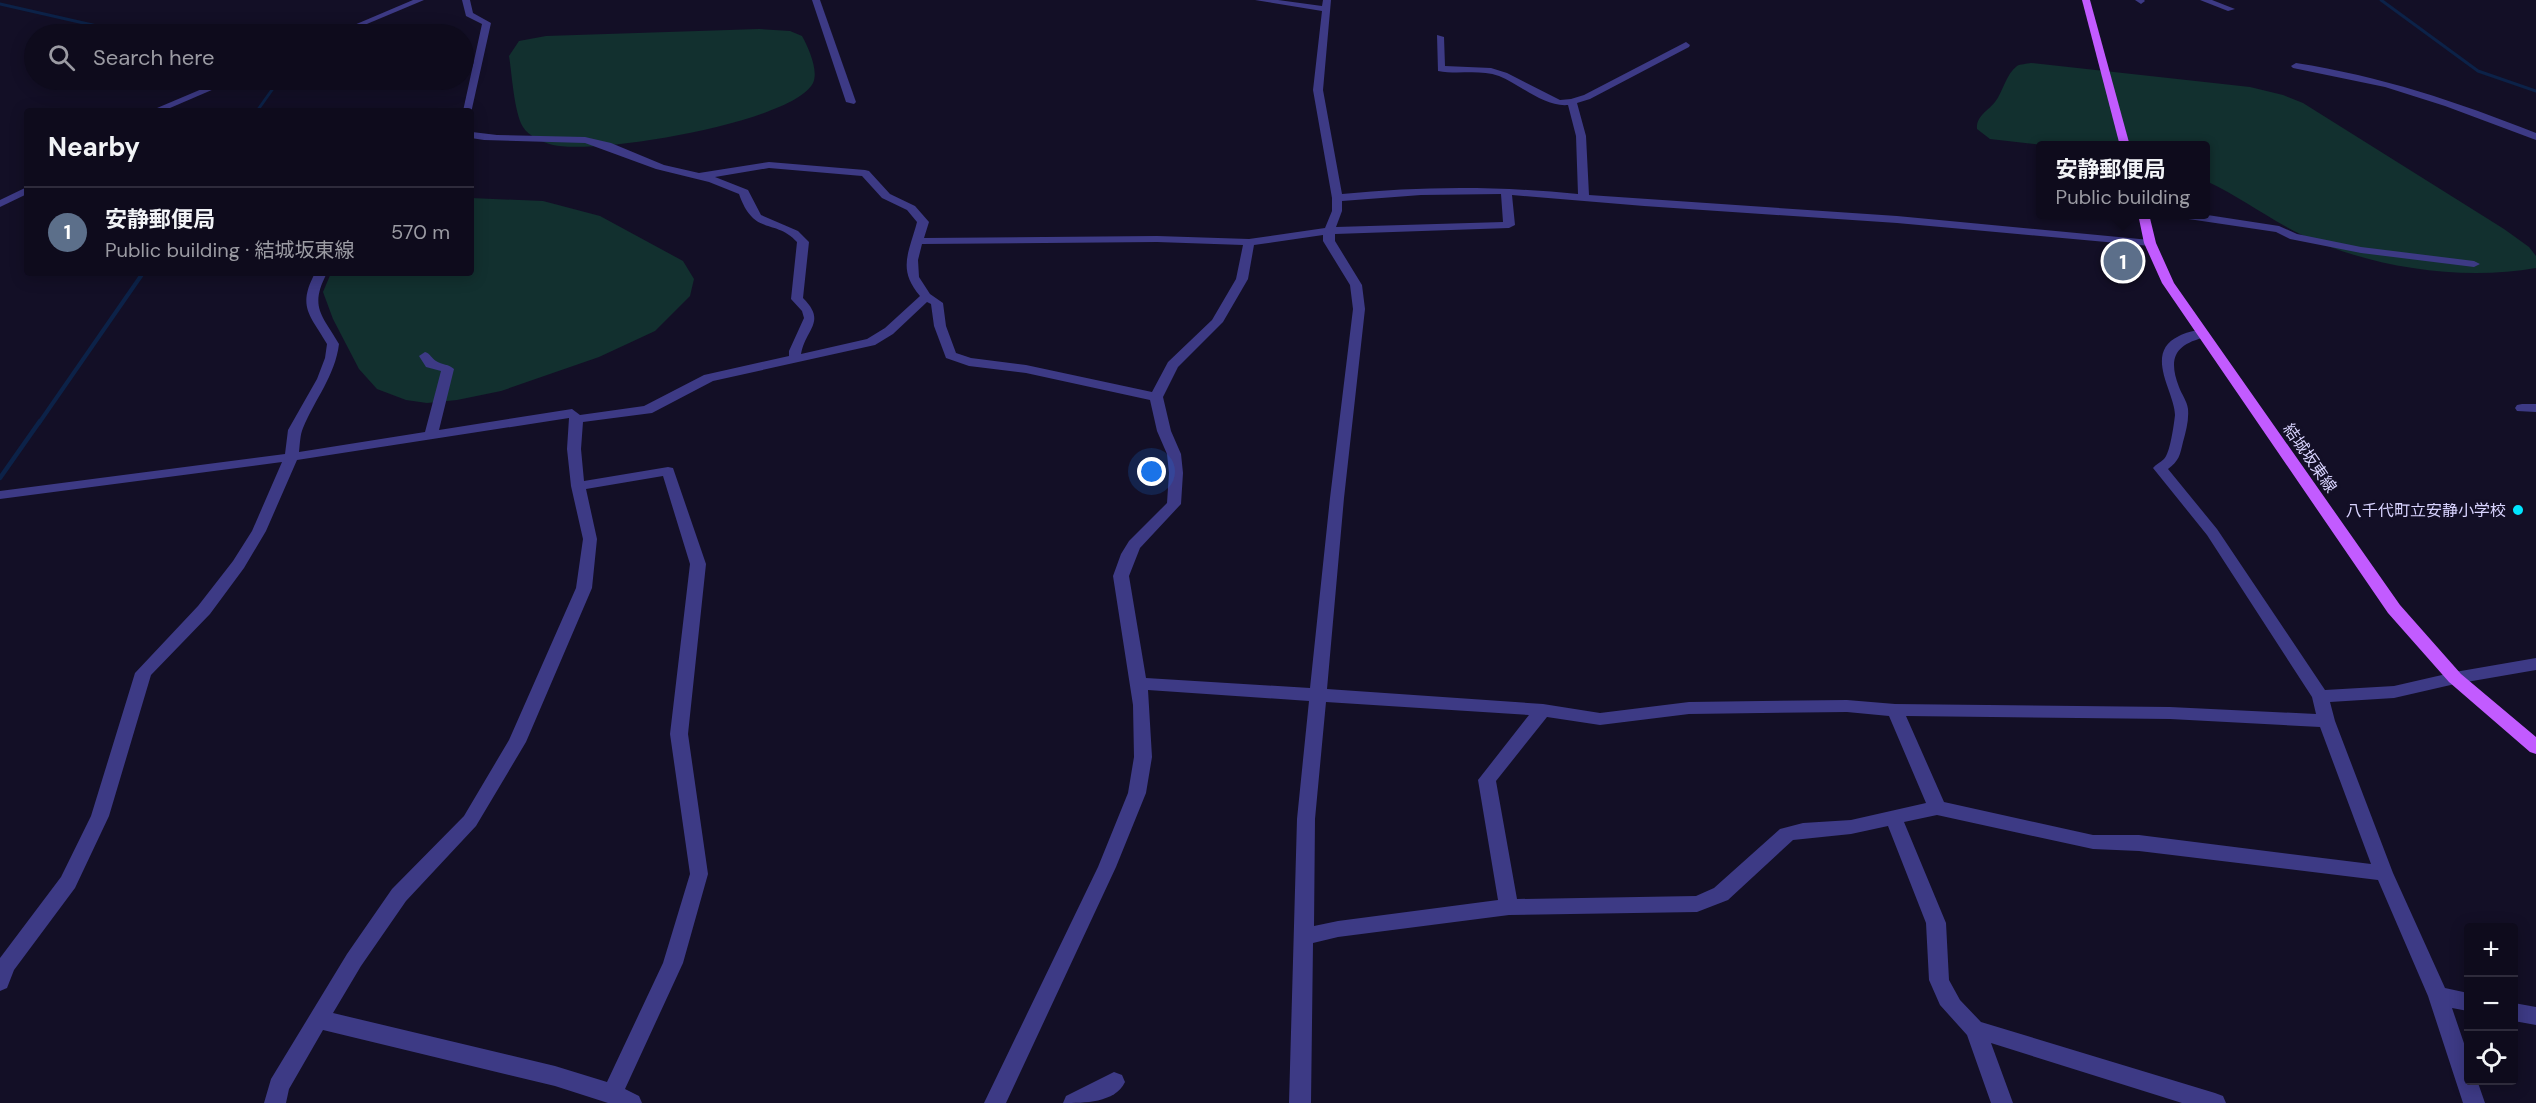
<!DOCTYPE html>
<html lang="en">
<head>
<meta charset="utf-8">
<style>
	body { margin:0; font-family:"DM Sans","Noto Sans JP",sans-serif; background:#171425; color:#f1f3f6 }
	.controls { position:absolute; right:18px; bottom:18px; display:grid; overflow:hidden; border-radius:6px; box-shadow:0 3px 15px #0003 }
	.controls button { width:54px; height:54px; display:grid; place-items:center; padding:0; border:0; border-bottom:2px solid #2e2b3b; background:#0e0b1c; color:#f1f3f6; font:30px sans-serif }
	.you { position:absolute; left:1152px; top:472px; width:21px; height:21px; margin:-15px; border:4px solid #fff; border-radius:50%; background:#1a73e8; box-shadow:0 0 0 9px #1a73e833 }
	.badge { display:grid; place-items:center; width:39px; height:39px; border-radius:50%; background:#db2777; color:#fff; font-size:20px; font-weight:700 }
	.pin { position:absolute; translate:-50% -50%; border:3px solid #fff; box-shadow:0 2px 6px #0006 }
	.popup { position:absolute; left:2036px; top:141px; width:174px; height:78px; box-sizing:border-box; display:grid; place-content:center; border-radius:6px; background:#0e0b1c; filter:drop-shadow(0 2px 4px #0005); font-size:20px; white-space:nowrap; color:#9b9ba3 }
	.popup b { font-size:22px; color:#f1f3f6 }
	.popup::after { content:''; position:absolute; left:50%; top:100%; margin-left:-12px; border:12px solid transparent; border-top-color:#0e0b1c }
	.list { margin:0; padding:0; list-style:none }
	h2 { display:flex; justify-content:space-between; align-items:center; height:78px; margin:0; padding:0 24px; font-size:26px }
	h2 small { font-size:20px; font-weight:400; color:#9b9ba3 }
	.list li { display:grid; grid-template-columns:39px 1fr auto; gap:18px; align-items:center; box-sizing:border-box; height:90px; padding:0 24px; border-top:2px solid #2e2b3b }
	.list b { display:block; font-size:22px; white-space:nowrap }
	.list p { margin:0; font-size:20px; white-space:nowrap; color:#9b9ba3 }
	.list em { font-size:20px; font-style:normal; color:#9b9ba3 }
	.icon { flex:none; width:33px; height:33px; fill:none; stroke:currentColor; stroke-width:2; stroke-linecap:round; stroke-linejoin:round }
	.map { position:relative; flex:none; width:2536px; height:1103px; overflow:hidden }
	.search { position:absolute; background:#0e0b1c; box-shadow:0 3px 15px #0003; left:24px; top:24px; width:450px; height:66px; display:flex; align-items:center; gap:15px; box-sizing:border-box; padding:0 21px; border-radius:33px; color:#9b9ba3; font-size:22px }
	.panel { position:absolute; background:#0e0b1c; box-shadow:0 3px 15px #0003; left:24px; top:108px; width:450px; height:168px; border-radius:6px }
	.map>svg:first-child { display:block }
</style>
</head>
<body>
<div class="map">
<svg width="2536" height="1103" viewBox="0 0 2536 1103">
	<rect width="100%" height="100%" fill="#130f26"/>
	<!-- green -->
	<g fill="#12302f">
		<path d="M759,29L790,31L802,36C808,47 819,70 813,83C794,122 596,155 553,145C544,143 528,136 523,127C514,112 512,74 509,56L519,41L546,36Z"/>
		<path d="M2031,63L2250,87L2283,95L2303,103L2504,229L2529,247L2536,256V268C2462,281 2371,268 2302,235C2269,219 2239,196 2206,181V146L2043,145L1990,139L1977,129C1976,116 1988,111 1995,102C2003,92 2006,74 2017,66C2020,64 2027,64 2031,63Z"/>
		<polygon points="471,198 543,201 600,216 683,261 694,279 690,296 655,331 599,357 501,391 457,400 427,403 406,400 377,389 359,369 333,319 323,292 331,273 471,273"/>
	</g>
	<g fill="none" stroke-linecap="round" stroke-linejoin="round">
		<!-- stream-far2 -->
		<g stroke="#0c2248" stroke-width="3">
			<polyline points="2381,0 2478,71 2536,91"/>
			<polyline points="0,4 132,34"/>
			<polyline points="257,111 279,80"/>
		</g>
		<!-- stream-far1 -->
		<polyline stroke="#0c2248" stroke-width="4" points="39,423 143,273"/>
		<!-- stream -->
		<polyline stroke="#0c2248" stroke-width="4.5" points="0,478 40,421"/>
		<!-- minor -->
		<g fill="#3d3a85" fill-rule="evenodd">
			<polygon points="413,0 424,0 343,34 333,34"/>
			<polygon points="462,0 470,0 473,13 491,23 471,113 471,111 463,111 482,24 466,16"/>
			<polygon points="812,0 820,0 856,102 854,104 846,102"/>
			<path d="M1255,0H1278L1322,6L1323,0H1331L1323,90L1342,194C1421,186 1499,186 1578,194L1576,136L1568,105C1544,107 1521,85 1499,76C1479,69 1458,75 1438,71L1437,35L1444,37L1445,66L1491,68L1507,73L1560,100L1571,99L1584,95L1686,42L1690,45L1689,47L1590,99L1577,103L1586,136L1589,195L1897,216L2150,240L2156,243L2150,246L1897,223L1644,206L1512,195L1515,225L1509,228L1335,234V241L1362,285L1365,309L1344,498L1327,689L1543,704L1600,713L1689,702L1847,700L1895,704L2170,707L2316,714L2312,697L2207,535L2153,468C2156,464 2160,463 2164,459C2170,454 2174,424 2175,415C2175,392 2143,353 2179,336C2187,332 2198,329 2206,331L2208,334L2206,337C2177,344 2167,356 2179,387C2182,395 2187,401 2188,409C2189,420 2186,431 2183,442C2180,455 2179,461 2168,469L2217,529L2325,690L2394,686L2455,672L2536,658V670L2455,684L2394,698L2330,702L2335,721L2393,873L2445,988L2468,993V1011L2452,1008L2468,1055V1080H2477L2485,1103H2463L2428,996L2378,880L2139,851L2093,849L1937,815L1904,822L1946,923L1949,980L1960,1000L1981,1022L2215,1093L2223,1096L2226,1103H2182L1991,1043L2013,1103H1991L1967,1035L1940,1005L1929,980L1926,923L1888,826L1851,834L1793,840L1728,900L1697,912L1509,915L1338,937L1313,943L1311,1103H1289L1297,819L1309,701L1148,690L1152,757L1146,793L1116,867L1006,1103H984L1098,867L1128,793L1134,757L1133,705L1113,576L1121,554L1129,541L1167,503L1169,473L1167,454L1157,431L1150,400L1026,373L969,366L946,358L934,326L931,304L927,302L893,334L875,345L713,381L652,413L583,422L581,449L584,481L668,467L673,468L706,564L688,734L708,874L683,963L625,1089L639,1096L642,1103H608L555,1086L323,1030L289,1089L286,1103H264L271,1079L347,954L392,889L464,816L509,740L576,588L583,539L571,486L567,449L569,418L297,460L266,531L244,568L210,614L151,675L109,816L75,888L14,970L7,988L0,991V958L61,877L91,816L135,673L198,606L233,561L252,531L282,462L0,499V491L285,454L288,430L317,379L325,358L327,344C310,315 297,307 315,273H327C309,307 322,315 339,344C335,376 315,399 303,428C300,435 300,444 299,452L425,432L441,371L426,367L419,356L425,352C431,354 431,358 436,361C442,365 449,364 454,369L439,430L572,409L580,415L644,406L704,375L789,356V351L804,318L802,311L791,299L797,242C775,218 754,237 739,194L709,182L656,169L585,143L484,140L471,138L472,132L497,135L585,137L611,143L664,165L699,173L769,162L865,170L869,171L890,194L915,206L929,222L924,238L1157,236L1249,239L1325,228L1332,211V198L1313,90L1322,11ZM769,168L862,176L882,198L907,210L917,222C909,253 897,269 920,296L885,328L867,339L801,354C806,328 827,322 803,298L809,242L798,231L761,215L748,190L715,177ZM1501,194L1503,222L1336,227L1342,211V201L1421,195ZM1323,235V241L1350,285L1353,309L1330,498L1310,688L1146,678L1129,576L1140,548L1181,504L1183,473L1181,454L1171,431L1163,397L1178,367L1223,322L1248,279L1254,245ZM1157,242L1243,245L1236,279L1212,320L1168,362L1152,392L1026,365L971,358L956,353L946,326L943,303L930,294L919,277L918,260L922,244ZM663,476L690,564L670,734L690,874L663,963L607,1082L555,1066L333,1013L361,966L406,901L476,826L526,742L592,588L597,539L586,489ZM1326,702L1529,715L1478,780L1498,900L1338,921L1314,926L1315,819ZM1847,712L1889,716L1926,803L1851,820L1803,823L1780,829L1714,888L1696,896L1517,899L1496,781L1547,717L1600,725L1689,714ZM1906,716L2170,719L2320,727L2371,864L2139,835H2093L1944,802Z"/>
			<polygon points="2135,0 2144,0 2145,1 2141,4"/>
			<polygon points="2200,0 2212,0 2235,9 2228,11"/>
			<path d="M2296,63C2380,76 2458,102 2536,133V140L2445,106L2385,87L2293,68L2291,66Z"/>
			<polygon points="223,80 235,80 163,111 150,111"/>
			<polygon points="27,187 27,194 0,207 0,200"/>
			<polygon points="2170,214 2201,214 2279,226 2297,234 2361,247 2474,261 2480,264 2474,267 2361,253 2290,239 2276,232 2175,217"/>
			<polygon points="2522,404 2536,404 2536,412 2517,411 2515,408 2517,405"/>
			<polygon points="2514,1003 2536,1007 2536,1025 2514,1021"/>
			<path d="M1114,1072L1122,1075L1125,1082C1115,1103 1084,1103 1063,1103L1066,1096Z"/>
		</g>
		<!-- major -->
		<g fill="#c25bff" fill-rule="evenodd">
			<polygon points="2082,0 2090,0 2130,146 2120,146"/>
			<polygon points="2138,214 2149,214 2156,243 2174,283 2400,605 2461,674 2536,737 2536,754 2530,752 2449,682 2388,613 2162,283 2144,243"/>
		</g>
	</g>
	<!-- markers -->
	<circle fill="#00e5ff" stroke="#130f26" stroke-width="2" cx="2518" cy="510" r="6"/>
	<g text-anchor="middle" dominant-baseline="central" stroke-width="6" stroke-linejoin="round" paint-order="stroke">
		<!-- street labels -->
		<g font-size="16" fill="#d9d4ff" stroke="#130f26">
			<text transform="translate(2310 458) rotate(55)">結城坂東線</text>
		</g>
		<!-- poi labels -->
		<g font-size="16" fill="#d9d4ff" stroke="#130f26" text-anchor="end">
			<text x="2506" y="510">八千代町立安静小学校</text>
		</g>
	</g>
</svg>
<div class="controls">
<button>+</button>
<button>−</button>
<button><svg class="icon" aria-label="locate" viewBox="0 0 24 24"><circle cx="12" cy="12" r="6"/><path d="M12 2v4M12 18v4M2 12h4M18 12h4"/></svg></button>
</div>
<div class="you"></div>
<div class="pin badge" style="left:2123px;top:261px;background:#5c6f8a">1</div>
<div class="popup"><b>安静郵便局</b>Public building</div>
<div class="search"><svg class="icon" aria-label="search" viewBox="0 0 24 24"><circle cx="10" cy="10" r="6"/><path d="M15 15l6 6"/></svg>Search here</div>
<section class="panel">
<h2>Nearby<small></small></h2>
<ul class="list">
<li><span class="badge" style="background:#5c6f8a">1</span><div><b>安静郵便局</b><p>Public building · 結城坂東線</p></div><em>570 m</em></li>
</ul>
</section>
</div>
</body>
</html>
